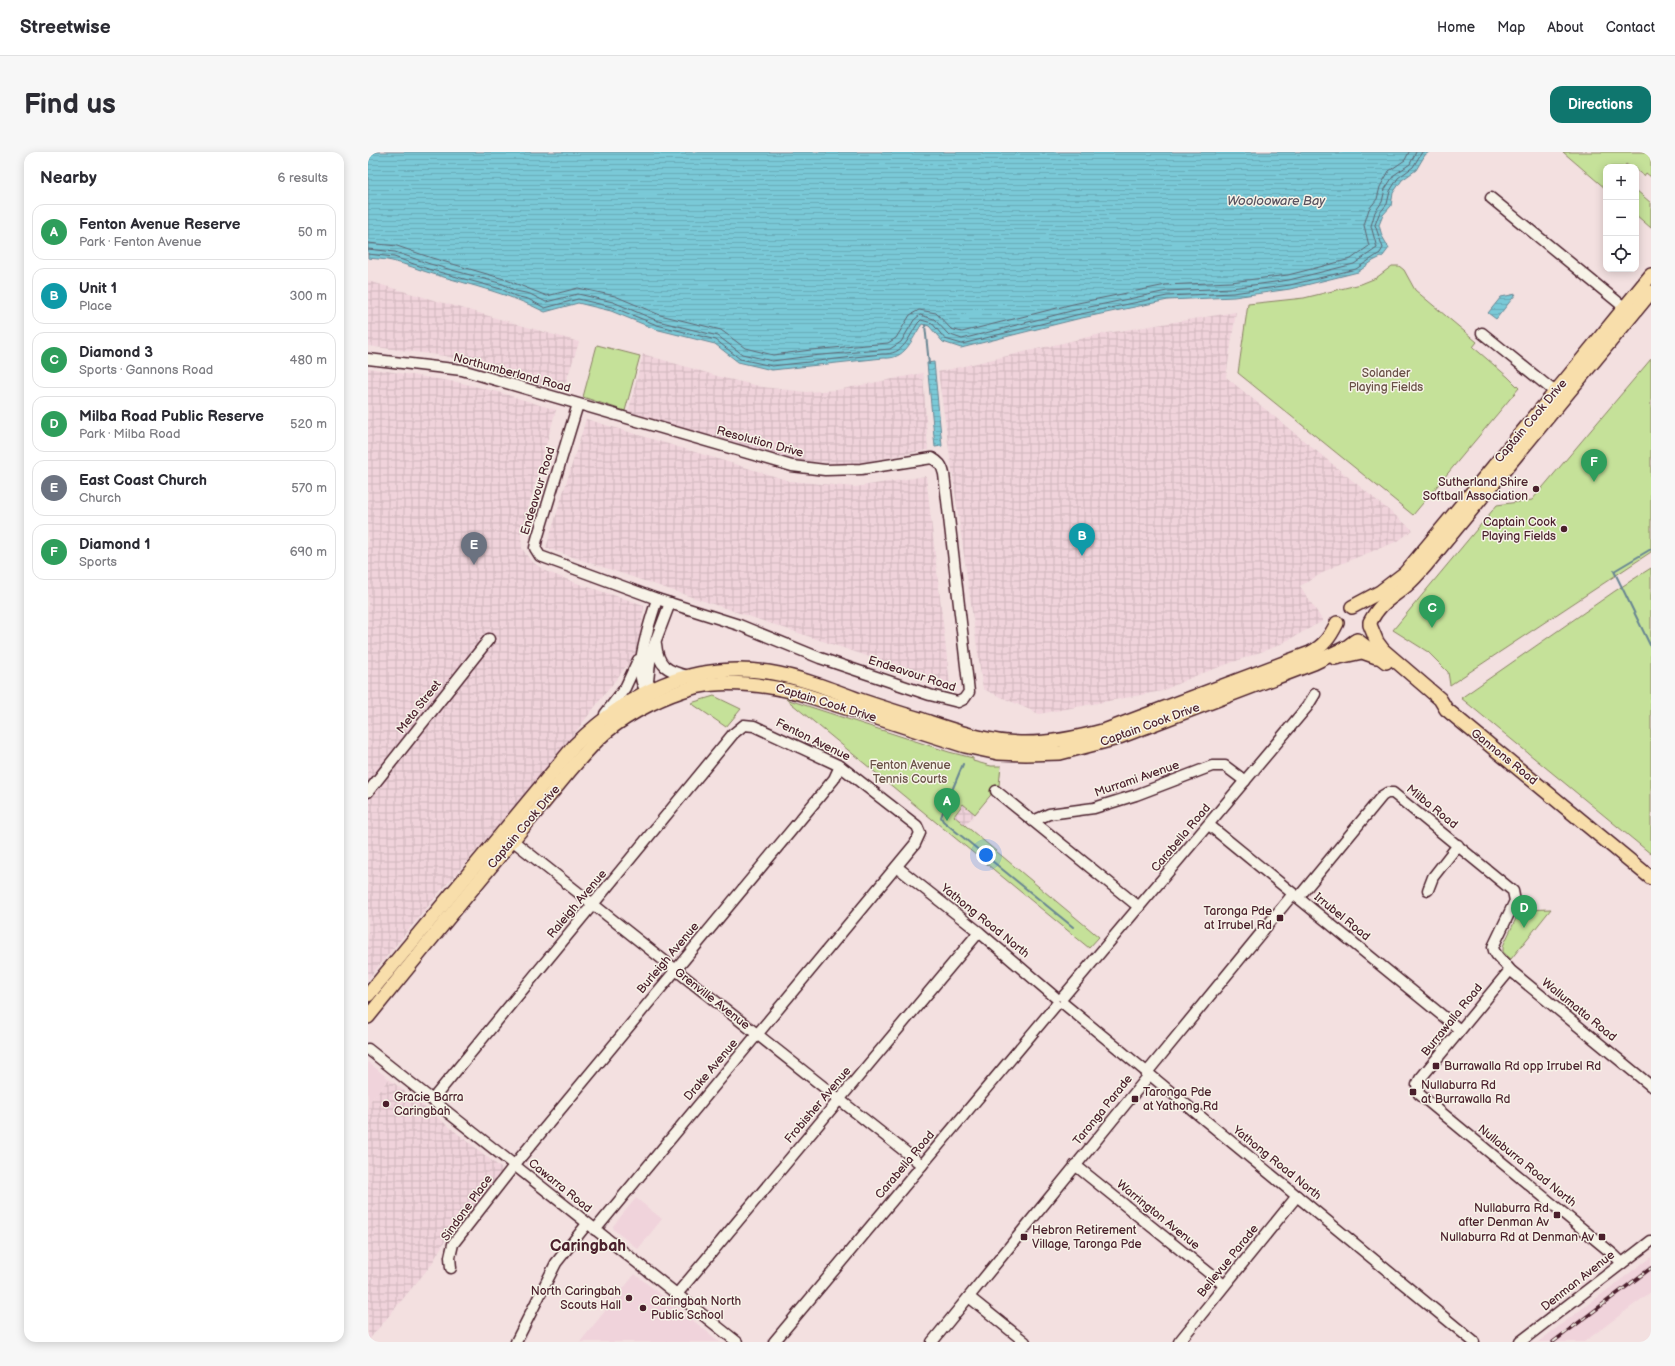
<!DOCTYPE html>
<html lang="en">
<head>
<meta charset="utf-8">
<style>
	body { margin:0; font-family:"Balsamiq Sans",sans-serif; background:#f7f7f7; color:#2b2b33 }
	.controls { position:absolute; right:12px; top:12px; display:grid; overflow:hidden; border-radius:8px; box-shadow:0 2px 10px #0003 }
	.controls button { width:36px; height:36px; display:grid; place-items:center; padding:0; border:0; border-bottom:1px solid #e1e1e2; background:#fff; color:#2b2b33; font:20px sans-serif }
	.you { position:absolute; left:618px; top:703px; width:14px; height:14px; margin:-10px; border:3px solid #fff; border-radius:50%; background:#1a73e8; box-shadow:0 0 0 6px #1a73e833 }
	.badge { display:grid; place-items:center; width:26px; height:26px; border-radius:50%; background:#0f766e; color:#fff; font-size:13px; font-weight:700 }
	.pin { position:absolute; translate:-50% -33px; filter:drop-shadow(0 1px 2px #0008) }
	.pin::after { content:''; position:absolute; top:21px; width:14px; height:12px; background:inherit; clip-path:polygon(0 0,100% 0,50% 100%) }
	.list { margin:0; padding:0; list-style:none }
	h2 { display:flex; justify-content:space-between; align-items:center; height:52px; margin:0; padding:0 16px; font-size:17px }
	h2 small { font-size:13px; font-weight:400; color:#7c7c81 }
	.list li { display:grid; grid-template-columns:26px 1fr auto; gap:12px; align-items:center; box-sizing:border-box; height:56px; margin:0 8px 8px; padding:0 8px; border:1px solid #e1e1e2; border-radius:12px }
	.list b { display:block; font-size:15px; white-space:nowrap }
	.list p { margin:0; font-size:13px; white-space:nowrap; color:#7c7c81 }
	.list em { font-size:13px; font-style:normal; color:#7c7c81 }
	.icon { flex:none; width:22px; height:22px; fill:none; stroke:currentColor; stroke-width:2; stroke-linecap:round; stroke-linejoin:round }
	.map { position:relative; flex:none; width:1283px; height:1190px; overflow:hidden; border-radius:12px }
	header { display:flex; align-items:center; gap:24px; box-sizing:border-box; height:56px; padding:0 20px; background:#fff; border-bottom:1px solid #e1e1e2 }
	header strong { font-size:19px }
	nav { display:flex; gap:22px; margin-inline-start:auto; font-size:14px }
	.intro { display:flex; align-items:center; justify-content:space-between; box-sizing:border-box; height:96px; padding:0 24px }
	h1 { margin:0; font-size:28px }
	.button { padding:10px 18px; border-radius:12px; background:#0f766e; color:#fff; font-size:14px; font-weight:700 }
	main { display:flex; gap:24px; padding:0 24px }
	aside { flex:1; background:#fff; border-radius:12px; box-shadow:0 2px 10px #0003 }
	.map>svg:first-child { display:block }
</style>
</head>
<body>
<header>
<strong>Streetwise</strong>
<nav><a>Home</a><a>Map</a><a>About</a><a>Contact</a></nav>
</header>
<div class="intro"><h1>Find us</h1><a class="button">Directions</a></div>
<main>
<aside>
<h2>Nearby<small>6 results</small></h2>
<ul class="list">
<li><span class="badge" style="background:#2e9e5b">A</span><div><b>Fenton Avenue Reserve</b><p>Park · Fenton Avenue</p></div><em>50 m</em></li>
<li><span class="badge" style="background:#0f9aa8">B</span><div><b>Unit 1</b><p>Place</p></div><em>300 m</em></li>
<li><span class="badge" style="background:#2e9e5b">C</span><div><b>Diamond 3</b><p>Sports · Gannons Road</p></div><em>480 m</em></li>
<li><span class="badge" style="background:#2e9e5b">D</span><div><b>Milba Road Public Reserve</b><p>Park · Milba Road</p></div><em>520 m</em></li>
<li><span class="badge" style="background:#6b7280">E</span><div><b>East Coast Church</b><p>Church</p></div><em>570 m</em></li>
<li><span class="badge" style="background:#2e9e5b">F</span><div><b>Diamond 1</b><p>Sports</p></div><em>690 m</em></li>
</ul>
</aside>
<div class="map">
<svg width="1283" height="1190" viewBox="0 0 1283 1190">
	<defs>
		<pattern id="industrial-grid" width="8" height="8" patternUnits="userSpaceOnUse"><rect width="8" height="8" fill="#f0d3db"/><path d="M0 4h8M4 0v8" fill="none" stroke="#cfb5bc"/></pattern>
		<pattern id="water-rules" width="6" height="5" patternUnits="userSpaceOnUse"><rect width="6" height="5" fill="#7ac9d7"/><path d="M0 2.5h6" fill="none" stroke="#6bacb9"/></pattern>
	</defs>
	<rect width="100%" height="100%" fill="#f3e0e0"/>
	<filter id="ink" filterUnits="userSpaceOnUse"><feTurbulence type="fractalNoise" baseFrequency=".025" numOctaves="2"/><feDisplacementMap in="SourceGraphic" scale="8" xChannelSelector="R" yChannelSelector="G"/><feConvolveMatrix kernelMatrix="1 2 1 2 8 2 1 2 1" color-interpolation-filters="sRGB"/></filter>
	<g filter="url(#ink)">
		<!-- built -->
		<g fill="#f0d3db">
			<polygon points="0,910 21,927 0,952"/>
			<polygon points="268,1046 294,1067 270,1097 246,1078 245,1074"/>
			<polygon points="1283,1105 1283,1140 1216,1190 1170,1190"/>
			<polygon points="267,1122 352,1190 212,1190"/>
		</g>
		<!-- industrial -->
		<g fill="url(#industrial-grid)">
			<polygon points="0,129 211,190 195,239 77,204 0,194"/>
			<polygon points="868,160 858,225 1045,378 1030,389 965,415 932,434 955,469 909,494 827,524 794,539 671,562 615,537 570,220 733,182"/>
			<polygon points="275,202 356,226 395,235 438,240 469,238 555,221 560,298 483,312 432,309 260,261"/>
			<polygon points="0,216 94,231 130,240 188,258 153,381 154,396 162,408 177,419 214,433 276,453 273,479 267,503 175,622 72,740 0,827"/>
			<polygon points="218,267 422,329 487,335 558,324 582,532 178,396"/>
			<polygon points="595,652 607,662 597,674 586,664"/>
			<polygon points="21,927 133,1016 134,1021 77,1089 63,1113 0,1189 0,952"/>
		</g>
		<!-- green -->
		<g fill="#c5e199" stroke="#888062">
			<polygon points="1195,0 1283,0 1283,25 1278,21 1276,24 1268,18 1268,15 1262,15 1258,12 1256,15 1238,15 1238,37"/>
			<polygon points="1268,38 1283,51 1283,76 1268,63"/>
			<polygon points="1024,114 1031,114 1036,118 1047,138 1109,190 1105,195 1140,225 1151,236 1045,363 870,221 880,152 936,146 993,132 1008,126"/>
			<polygon points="229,193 272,204 257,259 215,245"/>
			<polygon points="1283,207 1283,400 1082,533 1080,520 1060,500 1025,478 1129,353 1164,348"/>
			<polygon points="1283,416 1283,702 1093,546 1247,439"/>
			<polygon points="346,544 373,557 358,575 323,551"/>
			<polygon points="418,547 581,600 605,606 605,609 623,614 633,614 631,633 607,662 595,652 586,664 731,785 721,796"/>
			<polygon points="1183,757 1143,807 1135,800 1135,794 1152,758"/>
		</g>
		<!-- water -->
		<g fill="url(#water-rules)" stroke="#678592">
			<path d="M0,0H1061L1057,3L1048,18L1034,28L1025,41L1023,54L1015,63L1011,73L1014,84L1021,96L1015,104L1005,109L990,120L922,137L866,145L800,148L709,167L593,196L575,190L561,174L554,172C543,188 538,208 515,206L404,218L370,210L347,192L287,177L243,159L210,151L177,160C142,142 103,133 65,122C51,118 38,112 24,109C16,107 8,107 0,106Z"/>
			<polygon points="1148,142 1128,167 1120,161 1133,145"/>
			<polygon points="566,210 574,294 567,295 559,211"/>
		</g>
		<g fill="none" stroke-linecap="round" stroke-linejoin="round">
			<!-- shore -->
			<g stroke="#5d6370" stroke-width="1">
				<polyline points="0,91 29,94 64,106 136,127 179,144 210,136 247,144 292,163 353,178 377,196 405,203 443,198 520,191 528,186 542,163 551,158 568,161 583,177 594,180 705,152 798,133 863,130 920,123 983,107 1001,94 996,73 1001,57 1009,47 1012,35 1021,19 1037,8 1041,0"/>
				<polyline points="0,97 27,100 62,112 135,132 148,139 162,142 178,150 210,142 245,150 290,169 350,184 374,202 404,209 443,204 522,197 533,190 546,168 552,163 566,167 580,182 594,187 707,158 799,139 864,136 921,128 986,112 1009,96 1003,74 1007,60 1014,50 1017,37 1026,23 1042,12 1048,0"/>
				<path d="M0,102L26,105L60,117L133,137L147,144L160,147L177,156L210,147L244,155L289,173L348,188L372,207L404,214L514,202C536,203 540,186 550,171L553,168L564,171L577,187L594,192L708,163L799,144L865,141L922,133L988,117L1012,101L1015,96L1007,73L1011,62L1019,52L1022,39L1030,26L1045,15L1054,0"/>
			</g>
			<!-- stream -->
			<g stroke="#678592" stroke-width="2">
				<polyline points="557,173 561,212"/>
				<polyline points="1283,397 1246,419 1283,495"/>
				<polyline points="595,612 575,660 573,665 575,669 705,775"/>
			</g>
			<defs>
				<g id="minor">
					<polyline points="1123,46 1262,160"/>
					<polyline points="1114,181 1187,240"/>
					<path d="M0,207L94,218L424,314L457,318L493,317L564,306C571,310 574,313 576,322L601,540L596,547L590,550L562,543L452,506L371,473L289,447L172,404L167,396L169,387L210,252"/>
					<path d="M288,492C290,514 299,519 320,524"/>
					<path d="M282,540C259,531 284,465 289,447"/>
					<polyline points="276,545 279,539 283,501 302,451"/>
					<polyline points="237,562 257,536 270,508"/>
					<polyline points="628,639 771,755"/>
					<polyline points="0,640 121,487"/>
					<polyline points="665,669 681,662 726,656 768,643 844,614 857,614 877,629"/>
					<polyline points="841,673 1092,878"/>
					<polyline points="144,688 554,1013"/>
					<polyline points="529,715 611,780 687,845"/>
					<polyline points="1060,738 1065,725 1090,693"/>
					<path d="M930,746L1014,644L1019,641H1025L1145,739L1147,749L1125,795C1126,804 1137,810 1142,818L1283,934"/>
					<polyline points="1142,818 1052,927 1049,933 1051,942 1246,1103 1254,1111"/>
					<polyline points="695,845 939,555 947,542"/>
					<polyline points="696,852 1106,1190"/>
					<polyline points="0,897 369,1190"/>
					<polyline points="64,948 365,582 376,573 386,574 472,614 549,674 552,681 547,692 227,1078"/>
					<polyline points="707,1013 856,1133"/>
					<polyline points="83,1116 82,1105 85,1092 152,1006 466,627 472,614"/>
					<polyline points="309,1142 611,780"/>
					<polyline points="601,1145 657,1190"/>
					<polyline points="148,1190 188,1111 219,1072"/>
					<polyline points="406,1190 688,853"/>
					<polyline points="564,1190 778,927 781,918 925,742"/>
					<polyline points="811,1190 929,1044"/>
					<polyline points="1152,1190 1283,1089"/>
				</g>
				<g id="major">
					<polyline points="984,455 1012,440 1037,421 1199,226 1283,123"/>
					<path d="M1002,470C1013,449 1023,447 1039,433C1046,427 1052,420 1058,413L1283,140"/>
					<polyline points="1002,473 1009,490 1015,498 1072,547 1078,557 1283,726"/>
					<polyline points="989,488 1018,510"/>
					<polyline points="967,506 994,500 1008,505"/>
					<path d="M0,843L207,593C262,540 321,510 400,520C431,525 460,536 489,547C510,554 531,561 552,567C585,578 617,590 652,591C681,592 709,586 738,578L942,501C956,494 962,485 969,471"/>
					<path d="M0,865C54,798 108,732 163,666C187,638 211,604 238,580C262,560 297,543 327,535C361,527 398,533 431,541L597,594L630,601L658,602L692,601L746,587L946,511L979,495L987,489"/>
				</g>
			</defs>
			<!-- minor casing -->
			<use href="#minor" stroke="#4a1f2b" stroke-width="13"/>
			<!-- major casing -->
			<use href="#major" stroke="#4a1f2b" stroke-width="16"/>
			<!-- minor -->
			<use href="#minor" stroke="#f7f3e8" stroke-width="10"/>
			<!-- major -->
			<use href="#major" stroke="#f8deab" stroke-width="13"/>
			<defs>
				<polyline id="rail" points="1185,1190 1283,1116"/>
			</defs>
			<!-- rail casing -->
			<use href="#rail" stroke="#4a1f2b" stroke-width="3.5"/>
			<!-- rail -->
			<use href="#rail" stroke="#f7f3e8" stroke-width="2" stroke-dasharray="6" stroke-linecap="butt"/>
		</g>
	</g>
	<!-- markers -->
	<g fill="#4a1f2b" stroke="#f7f3e8" stroke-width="1.5">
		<circle cx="1168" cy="337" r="4"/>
		<circle cx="1196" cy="377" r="4"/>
		<rect x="908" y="762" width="8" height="8" rx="2"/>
		<rect x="1064" y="910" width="8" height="8" rx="2"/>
		<rect x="1041" y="936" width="8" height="8" rx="2"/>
		<rect x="763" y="943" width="8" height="8" rx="2"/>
		<circle cx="18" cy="952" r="4"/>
		<rect x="1185" y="1059" width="8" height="8" rx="2"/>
		<rect x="652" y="1081" width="8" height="8" rx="2"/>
		<rect x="1230" y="1081" width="8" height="8" rx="2"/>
		<circle cx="261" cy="1146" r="4"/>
		<circle cx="275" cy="1156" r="4"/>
	</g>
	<g text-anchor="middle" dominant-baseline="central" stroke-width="3" stroke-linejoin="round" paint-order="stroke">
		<!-- street labels -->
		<g font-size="12" fill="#4a1f2b" stroke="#f7f3e8">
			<text transform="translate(144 221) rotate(15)">Northumberland Road</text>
			<text transform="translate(1163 269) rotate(-50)">Captain Cook Drive</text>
			<text transform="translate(392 290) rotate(15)">Resolution Drive</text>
			<text transform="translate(170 339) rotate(-73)">Endeavour Road</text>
			<text transform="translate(544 522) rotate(18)">Endeavour Road</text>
			<text transform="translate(458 551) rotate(17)">Captain Cook Drive</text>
			<text transform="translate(51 555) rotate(-52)">Meta Street</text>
			<text transform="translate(782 573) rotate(-20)">Captain Cook Drive</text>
			<text transform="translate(445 588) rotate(26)">Fenton Avenue</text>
			<text transform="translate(1136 605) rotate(39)">Gannons Road</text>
			<text transform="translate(769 627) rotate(-19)">Murrami Avenue</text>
			<text transform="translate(1064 655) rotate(39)">Milba Road</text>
			<text transform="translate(156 675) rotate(-50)">Captain Cook Drive</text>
			<text transform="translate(813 686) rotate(-50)">Carabella Road</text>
			<text transform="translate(209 752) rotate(-50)">Raleigh Avenue</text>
			<text transform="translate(974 765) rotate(39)">Irrubel Road</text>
			<text transform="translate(617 769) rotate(39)">Yathong Road North</text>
			<text transform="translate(300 806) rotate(-50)">Burleigh Avenue</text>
			<text transform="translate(344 847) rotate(38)">Grenville Avenue</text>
			<text transform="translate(1211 858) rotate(39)">Wallumatta Road</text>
			<text transform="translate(1084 868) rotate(-51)">Burrawalla Road</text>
			<text transform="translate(343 918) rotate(-50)">Drake Avenue</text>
			<text transform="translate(450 953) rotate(-50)">Frobisher Avenue</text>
			<text transform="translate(735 958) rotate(-51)">Taronga Parade</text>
			<text transform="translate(909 1011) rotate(39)">Yathong Road North</text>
			<text transform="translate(537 1013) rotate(-50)">Carabella Road</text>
			<text transform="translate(1159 1014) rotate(39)">Nullaburra Road North</text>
			<text transform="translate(192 1034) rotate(39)">Cawarra Road</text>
			<text transform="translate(99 1056) rotate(-54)">Sindone Place</text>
			<text transform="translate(790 1063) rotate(39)">Warrington Avenue</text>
			<text transform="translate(860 1109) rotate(-51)">Bellevue Parade</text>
			<text transform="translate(1210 1129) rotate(-38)">Denman Avenue</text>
		</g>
		<!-- park labels -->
		<g font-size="12" fill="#695046" stroke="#f7f3e8">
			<text x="1018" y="221">Solander<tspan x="1018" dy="14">Playing Fields</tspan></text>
			<text x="542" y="613">Fenton Avenue<tspan x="542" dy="14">Tennis Courts</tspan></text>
		</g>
		<!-- poi labels -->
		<g font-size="12" fill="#4a1f2b" stroke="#f7f3e8" text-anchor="end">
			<text x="1160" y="330">Sutherland Shire<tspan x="1160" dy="14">Softball Association</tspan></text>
			<text x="1188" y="370">Captain Cook<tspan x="1188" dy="14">Playing Fields</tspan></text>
			<text x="904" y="759">Taronga Pde<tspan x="904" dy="14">at Irrubel Rd</tspan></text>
			<text x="1076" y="914" text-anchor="start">Burrawalla Rd opp Irrubel Rd</text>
			<text x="1053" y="933" text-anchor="start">Nullaburra Rd<tspan x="1053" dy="14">at Burrawalla Rd</tspan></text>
			<text x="775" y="940" text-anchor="start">Taronga Pde<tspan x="775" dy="14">at Yathong Rd</tspan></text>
			<text x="26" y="945" text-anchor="start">Gracie Barra<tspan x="26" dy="14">Caringbah</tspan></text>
			<text x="1181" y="1056">Nullaburra Rd<tspan x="1181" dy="14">after Denman Av</tspan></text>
			<text x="664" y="1078" text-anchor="start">Hebron Retirement<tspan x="664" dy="14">Village, Taronga Pde</tspan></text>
			<text x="1226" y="1085">Nullaburra Rd at Denman Av</text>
			<text x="253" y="1139">North Caringbah<tspan x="253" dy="14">Scouts Hall</tspan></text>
			<text x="283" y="1149" text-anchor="start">Caringbah North<tspan x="283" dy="14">Public School</tspan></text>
		</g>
		<!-- water labels -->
		<g font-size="13" font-style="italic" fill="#58525f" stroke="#f7f3e8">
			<text x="908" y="49">Woolooware Bay</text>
		</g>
		<!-- district labels -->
		<g font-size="16" font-weight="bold" fill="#4a1f2b" stroke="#f7f3e8">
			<text x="220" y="1094">Caringbah</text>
		</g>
	</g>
</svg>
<div class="controls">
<button>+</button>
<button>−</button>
<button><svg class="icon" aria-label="locate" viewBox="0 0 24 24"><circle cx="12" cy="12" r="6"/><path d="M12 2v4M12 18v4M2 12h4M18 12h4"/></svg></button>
</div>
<div class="you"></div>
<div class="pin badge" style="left:579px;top:669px;background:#2e9e5b">A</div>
<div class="pin badge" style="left:714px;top:404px;background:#0f9aa8">B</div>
<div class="pin badge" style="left:1064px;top:476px;background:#2e9e5b">C</div>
<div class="pin badge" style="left:1156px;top:776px;background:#2e9e5b">D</div>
<div class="pin badge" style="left:106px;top:413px;background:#6b7280">E</div>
<div class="pin badge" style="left:1226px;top:330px;background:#2e9e5b">F</div>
</div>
</main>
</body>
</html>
